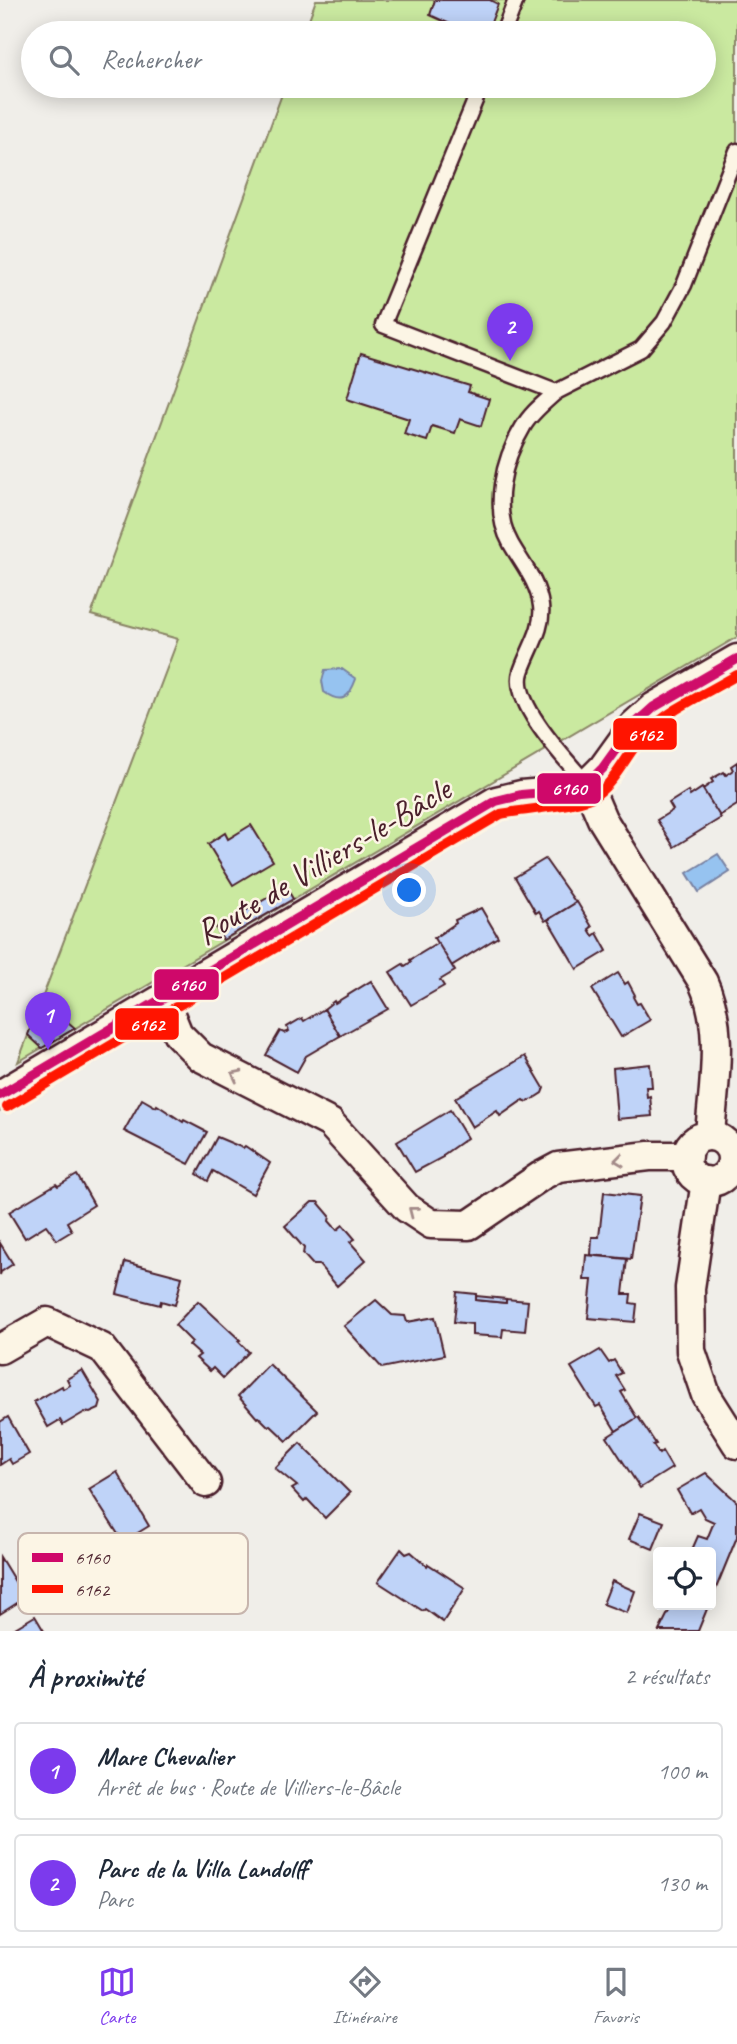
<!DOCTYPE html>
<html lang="fr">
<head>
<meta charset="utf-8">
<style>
	body { margin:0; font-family:Caveat,sans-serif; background:#f2f2f3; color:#1f2937 }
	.controls { position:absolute; right:21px; bottom:21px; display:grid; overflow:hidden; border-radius:7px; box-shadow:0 4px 18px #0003 }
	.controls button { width:63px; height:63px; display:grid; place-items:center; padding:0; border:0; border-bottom:2px solid #e0e1e3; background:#fff; color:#1f2937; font:35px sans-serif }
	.you { position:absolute; left:410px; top:891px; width:24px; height:24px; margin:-18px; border:5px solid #fff; border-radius:50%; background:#1a73e8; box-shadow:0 0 0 10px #1a73e833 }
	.badge { display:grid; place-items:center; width:46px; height:46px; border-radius:50%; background:#7c3aed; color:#fff; font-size:23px; font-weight:700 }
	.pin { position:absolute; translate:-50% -58px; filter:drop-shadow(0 2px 4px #0008) }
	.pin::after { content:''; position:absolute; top:37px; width:24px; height:21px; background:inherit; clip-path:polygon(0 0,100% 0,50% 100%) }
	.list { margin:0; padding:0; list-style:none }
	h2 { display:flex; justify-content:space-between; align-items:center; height:91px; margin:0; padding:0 28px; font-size:30px }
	h2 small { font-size:23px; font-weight:400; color:#747a83 }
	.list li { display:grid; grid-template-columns:46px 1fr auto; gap:21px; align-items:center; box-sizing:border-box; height:98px; margin:0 14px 14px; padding:0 14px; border:2px solid #e0e1e3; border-radius:7px }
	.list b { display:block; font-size:26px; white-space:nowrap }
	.list p { margin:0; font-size:23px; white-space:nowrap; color:#747a83 }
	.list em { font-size:23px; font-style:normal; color:#747a83 }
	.icon { flex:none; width:38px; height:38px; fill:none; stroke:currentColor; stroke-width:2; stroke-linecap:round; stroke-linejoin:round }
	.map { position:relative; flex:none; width:737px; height:1631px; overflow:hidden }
	.search { position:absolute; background:#fff; box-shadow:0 4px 18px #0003; left:21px; right:21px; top:21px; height:77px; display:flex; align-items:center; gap:18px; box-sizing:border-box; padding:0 24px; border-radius:38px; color:#747a83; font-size:26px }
	.sheet { height:315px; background:#fff }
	nav { display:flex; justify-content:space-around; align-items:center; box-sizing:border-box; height:98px; border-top:2px solid #e0e1e3; background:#fff; font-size:19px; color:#747a83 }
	nav a { display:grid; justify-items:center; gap:4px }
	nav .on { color:#7c3aed }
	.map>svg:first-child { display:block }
</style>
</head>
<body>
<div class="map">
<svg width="737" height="1631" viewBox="0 0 737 1631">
	<rect width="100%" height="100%" fill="#f0eee9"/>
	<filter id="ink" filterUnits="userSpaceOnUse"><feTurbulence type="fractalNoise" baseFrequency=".0143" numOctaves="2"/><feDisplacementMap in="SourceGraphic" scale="14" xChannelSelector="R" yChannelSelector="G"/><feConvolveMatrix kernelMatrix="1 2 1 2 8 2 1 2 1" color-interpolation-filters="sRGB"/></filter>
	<g filter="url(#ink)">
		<!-- green -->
		<polygon fill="#cae9a0" stroke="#8a8466" stroke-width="2" points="316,0 737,0 737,637 18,1062 178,639 91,615 285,86 704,86 704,33 304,33"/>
		<!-- water -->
		<g fill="#96c3f0" stroke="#7881a1" stroke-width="2">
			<path d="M342,669L356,679C349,698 342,705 324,692L322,681L325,670Z"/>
			<polygon points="718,854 730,872 699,892 687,873"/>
		</g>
		<!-- building -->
		<g fill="#bfd3f8" stroke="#4a1f2b" stroke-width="2">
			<polygon points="435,0 490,0 498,4 487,33 470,33 430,15"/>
			<polygon points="361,353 470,386 468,392 489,399 481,426 460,419 455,433 432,426 427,441 404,434 409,419 347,399"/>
			<polygon points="737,762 737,805 719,816 703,789 713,782 711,779 724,772 726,775 733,770 731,766"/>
			<polygon points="702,788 721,818 674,847 657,820 673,810 669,803 688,791 690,796"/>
			<polygon points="251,825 273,861 233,885 208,844 225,833 228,839"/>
			<polygon points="545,859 576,903 545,921 539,911 536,913 515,877"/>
			<polygon points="286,887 293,899 223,940 216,928"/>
			<polygon points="577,902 592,927 589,929 593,936 597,933 607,951 577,969 548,920"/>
			<polygon points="481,908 498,937 451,966 434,938 456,923 455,920"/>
			<polygon points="438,943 455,971 440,980 444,986 411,1005 390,972 403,964 405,966 411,962 410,960"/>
			<polygon points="618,973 625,984 628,982 635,995 633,997 637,1004 640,1003 650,1020 621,1037 592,989"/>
			<polygon points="371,981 388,1009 340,1036 324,1009 334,1001 335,1003"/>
			<polygon points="41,999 75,1028 42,1048 28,1035"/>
			<polygon points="324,1009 340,1036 306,1056 297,1072 266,1055 280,1031 284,1033 289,1031 287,1027 302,1018 304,1021"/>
			<polygon points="525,1056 544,1088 542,1093 528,1102 523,1100 500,1116 497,1111 472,1127 455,1098"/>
			<polygon points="650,1064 652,1087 646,1087 647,1097 650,1096 652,1116 617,1119 613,1068"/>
			<polygon points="142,1099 156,1107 157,1105 183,1122 184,1120 207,1132 189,1164 124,1131"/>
			<polygon points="450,1110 467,1138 443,1155 443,1157 415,1172 397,1142"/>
			<polygon points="217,1137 243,1148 245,1146 270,1163 253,1194 213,1171 208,1181 197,1174"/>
			<polygon points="77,1175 94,1205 67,1222 72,1231 57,1240 46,1225 25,1238 9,1212 56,1184 58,1186"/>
			<polygon points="604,1192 640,1196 631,1259 591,1255 592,1237 599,1237"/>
			<polygon points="312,1202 318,1202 330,1216 329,1221 337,1230 343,1225 355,1239 350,1242 366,1260 337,1286 319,1265 313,1265 303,1254 304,1248 285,1226"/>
			<polygon points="0,1243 13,1264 1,1272 0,1275"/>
			<polygon points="586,1255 627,1259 623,1294 631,1294 630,1303 637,1304 635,1322 588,1318 592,1280 584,1280"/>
			<polygon points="125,1262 182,1277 175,1305 161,1301 160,1305 117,1294"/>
			<polygon points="457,1292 476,1294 476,1300 506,1303 506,1299 528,1301 525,1331 503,1329 502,1337 472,1335 472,1324 454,1322"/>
			<polygon points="476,1296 506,1299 506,1303 476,1300"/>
			<polygon points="376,1300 392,1315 405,1316 407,1322 435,1317 444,1355 382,1368 344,1326"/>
			<polygon points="198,1301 240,1340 238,1341 249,1352 223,1378 213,1368 210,1371 196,1358 200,1355 189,1345 192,1342 175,1325"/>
			<polygon points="600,1350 609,1363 614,1360 622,1373 616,1376 625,1390 621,1392 637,1418 616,1431 600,1405 596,1407 571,1367"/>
			<polygon points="269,1364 317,1411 287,1441 270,1425 268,1426 259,1417 257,1418 238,1396"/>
			<polygon points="82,1370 101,1402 99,1409 90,1413 85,1412 63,1425 60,1420 48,1427 34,1402 62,1386 63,1389 70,1385 67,1379"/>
			<polygon points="8,1417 29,1454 12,1464 9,1459 0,1465 0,1422"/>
			<polygon points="638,1417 656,1444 653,1445 659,1454 662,1451 672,1468 640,1488 607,1437"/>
			<polygon points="300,1443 350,1493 325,1518 307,1499 304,1502 292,1489 297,1486 275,1468"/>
			<polygon points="117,1472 149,1526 123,1542 89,1489"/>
			<polygon points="706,1473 737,1502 737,1537 712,1598 711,1552 691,1552 698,1536 707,1539 714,1522 705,1518 699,1508 690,1513 677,1490"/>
			<polygon points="640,1513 664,1522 653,1549 629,1539"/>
			<polygon points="401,1549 406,1554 411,1552 427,1566 428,1564 465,1588 443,1622 425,1609 423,1611 378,1582"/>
			<polygon points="0,1557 25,1598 0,1614"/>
			<polygon points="612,1581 635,1591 627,1613 603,1604"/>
			<polygon points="672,1605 697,1605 707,1609 698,1631 659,1631"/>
			<polygon points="35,1616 44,1631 10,1631"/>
		</g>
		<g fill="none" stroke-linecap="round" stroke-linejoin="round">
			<defs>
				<g id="service">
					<polyline points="503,33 516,0"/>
					<polyline points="481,86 383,325 556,392 641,349 664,322 684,285 737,151"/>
					<path d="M556,392C545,402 530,414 523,427C503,460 491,509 511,544C523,565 538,582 541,606C544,629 528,650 521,672C511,703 567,761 587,784"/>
				</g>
				<g id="minor">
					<path d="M587,784L602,819L703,982C725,1030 713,1085 710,1136"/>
					<polyline points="164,1000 178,1034 201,1057 330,1123 407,1208 431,1224 469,1225 541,1176 558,1167 649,1156 687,1156"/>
					<polyline points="0,1095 496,801 521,795 555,792 587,784 603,768 634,725 654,707 737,659"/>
					<circle cx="709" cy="1159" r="23"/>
					<polyline points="706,1181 690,1288 691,1351 706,1395 737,1444"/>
					<polyline points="0,1349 47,1322 102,1348 206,1483"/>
				</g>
			</defs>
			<!-- service casing -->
			<use href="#service" stroke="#4a1f2b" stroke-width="19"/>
			<!-- minor casing -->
			<use href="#minor" stroke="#4a1f2b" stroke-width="33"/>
			<!-- service -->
			<use href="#service" stroke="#fcf5e5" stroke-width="14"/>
			<!-- minor -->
			<use href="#minor" stroke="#fcf5e5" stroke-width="28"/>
			<defs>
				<polyline id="bus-1" points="0,1095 496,801 521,795 555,792 587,784 603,768 634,725 654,707 737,659"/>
				<path id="bus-2" d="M7,1107L501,814C524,809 580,806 596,795C618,779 628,751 646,733C671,708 707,693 737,675"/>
			</defs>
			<!-- bus-1 casing -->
			<use href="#bus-1" stroke="#fcf5e5" stroke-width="16"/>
			<!-- bus-2 casing -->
			<use href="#bus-2" stroke="#fcf5e5" stroke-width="16"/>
			<!-- bus-1 -->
			<use href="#bus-1" stroke="#cf086a" stroke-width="10"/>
			<!-- bus-2 -->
			<use href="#bus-2" stroke="#ff1400" stroke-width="10"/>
		</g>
		<!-- one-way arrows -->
		<defs><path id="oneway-chevron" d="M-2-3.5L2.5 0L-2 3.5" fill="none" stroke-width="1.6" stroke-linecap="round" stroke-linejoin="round" transform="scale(1.75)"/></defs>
		<g stroke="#a38a88">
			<use href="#oneway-chevron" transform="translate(236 1075) rotate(-153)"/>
			<use href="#oneway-chevron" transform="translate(619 1160) rotate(173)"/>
			<use href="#oneway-chevron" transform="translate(413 1211) rotate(-142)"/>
		</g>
	</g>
	<g text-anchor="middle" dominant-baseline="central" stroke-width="5" stroke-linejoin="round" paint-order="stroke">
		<!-- street labels -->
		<g font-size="35" fill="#4a1f2b" stroke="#fcf5e5">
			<text transform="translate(323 861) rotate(-31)">Route de Villiers-le-Bâcle</text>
		</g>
	</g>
	<!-- legend -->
	<rect x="18" y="1533" width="230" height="81" rx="10" fill="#fcf5e5" stroke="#c7b5ad" stroke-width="2"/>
	<rect x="32" y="1553" width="31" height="9" fill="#cf086a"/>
	<rect x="32" y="1585" width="31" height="8" fill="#ff1400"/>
	<g font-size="19" fill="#4a1f2b">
		<text x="75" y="1564">6160</text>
		<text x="75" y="1596">6162</text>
	</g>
	<g stroke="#fcf5e5" stroke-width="2.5">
		<rect x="612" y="717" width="66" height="34" rx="7" fill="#ff1400"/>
		<rect x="536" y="772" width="66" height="33" rx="7" fill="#cf086a"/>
		<rect x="153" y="968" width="67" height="33" rx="7" fill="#cf086a"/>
		<rect x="114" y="1007" width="66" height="34" rx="7" fill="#ff1400"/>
	</g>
	<g font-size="19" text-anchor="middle" font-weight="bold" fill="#fff">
		<text x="645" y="741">6162</text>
		<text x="569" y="795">6160</text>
		<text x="187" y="991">6160</text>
		<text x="147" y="1031">6162</text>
	</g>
</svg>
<div class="controls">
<button><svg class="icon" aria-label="locate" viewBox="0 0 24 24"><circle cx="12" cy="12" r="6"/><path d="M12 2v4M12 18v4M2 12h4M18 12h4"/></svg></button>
</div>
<div class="you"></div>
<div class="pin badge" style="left:48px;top:1050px">1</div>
<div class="pin badge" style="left:510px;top:361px">2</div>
<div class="search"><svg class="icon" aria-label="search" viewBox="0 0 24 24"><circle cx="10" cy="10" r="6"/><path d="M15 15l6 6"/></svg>Rechercher</div>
</div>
<section class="sheet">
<h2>À proximité<small>2 résultats</small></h2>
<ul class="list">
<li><span class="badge">1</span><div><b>Mare Chevalier</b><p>Arrêt de bus · Route de Villiers-le-Bâcle</p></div><em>100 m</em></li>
<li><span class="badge">2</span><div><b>Parc de la Villa Landolff</b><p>Parc</p></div><em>130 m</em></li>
</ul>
</section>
<nav>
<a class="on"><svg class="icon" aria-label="map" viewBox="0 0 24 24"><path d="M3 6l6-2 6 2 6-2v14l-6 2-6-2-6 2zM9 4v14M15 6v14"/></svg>Carte</a>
<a><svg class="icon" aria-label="directions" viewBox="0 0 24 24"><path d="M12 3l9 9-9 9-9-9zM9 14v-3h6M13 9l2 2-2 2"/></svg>Itinéraire</a>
<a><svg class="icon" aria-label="saved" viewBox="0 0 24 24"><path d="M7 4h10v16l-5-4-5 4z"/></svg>Favoris</a>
</nav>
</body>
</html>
